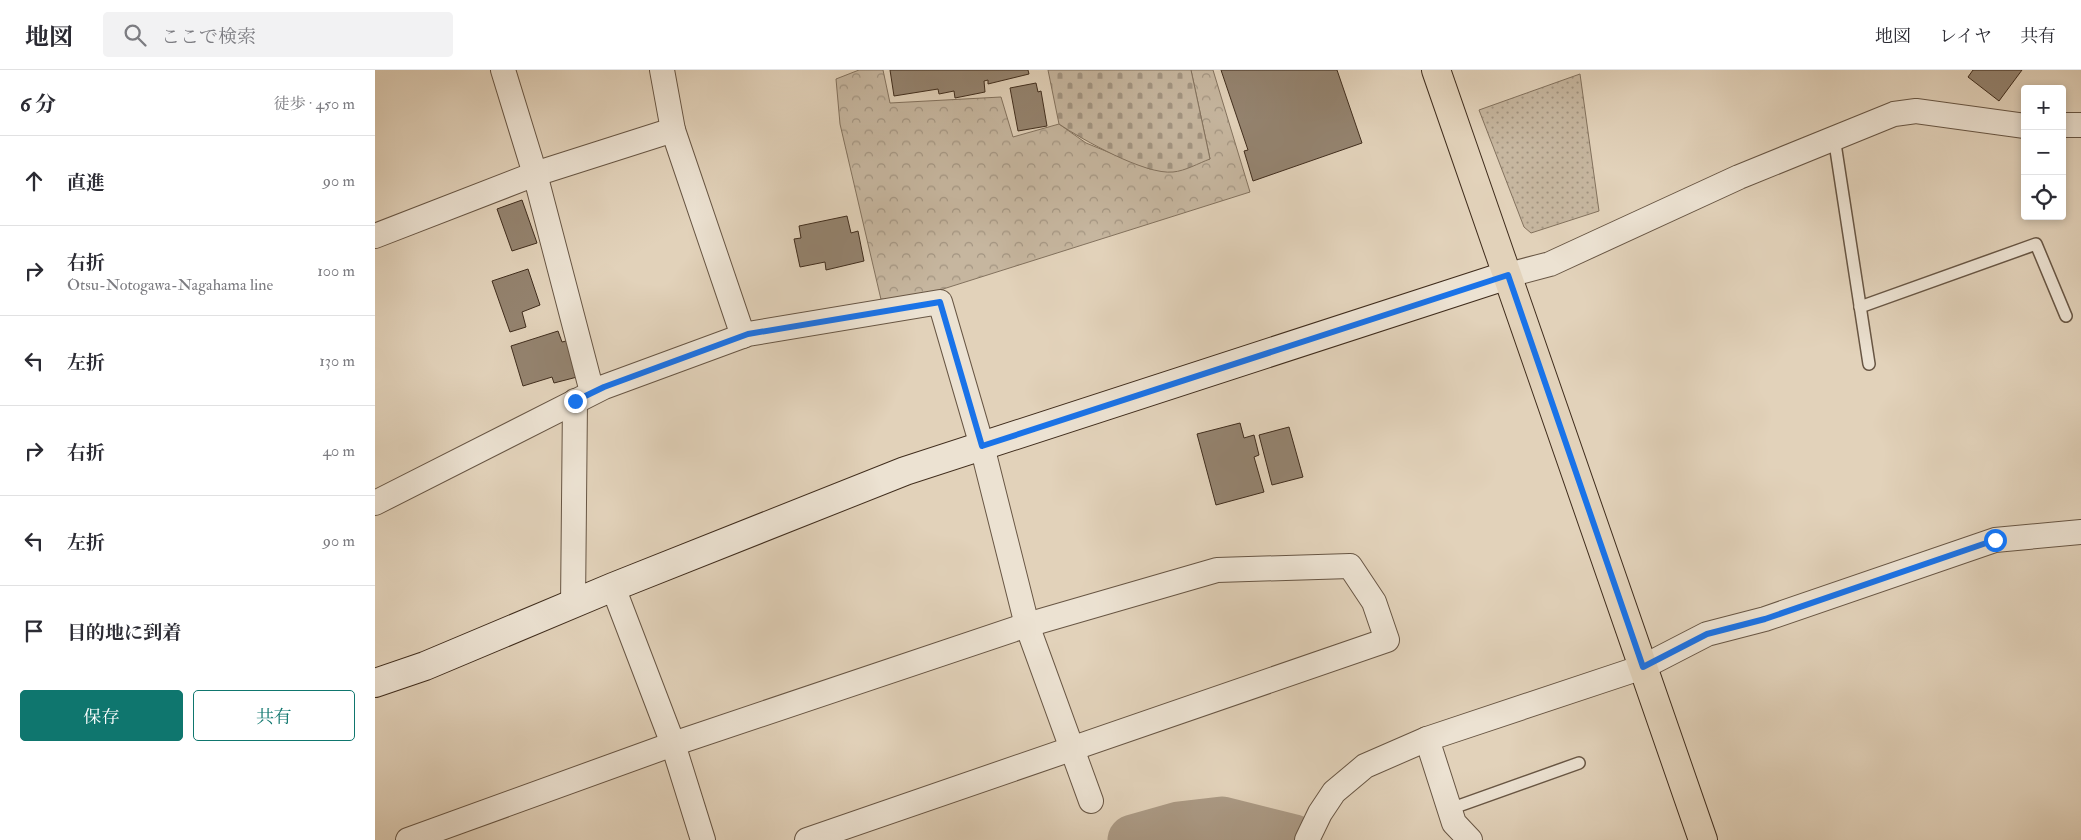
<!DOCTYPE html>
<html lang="ja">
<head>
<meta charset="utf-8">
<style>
	body { margin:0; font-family:"IM FELL Double Pica","Noto Serif JP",serif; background:#f2f2f3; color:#2b2b33 }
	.controls { position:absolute; right:15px; top:15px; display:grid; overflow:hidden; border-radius:5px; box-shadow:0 2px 8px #0003 }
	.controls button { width:45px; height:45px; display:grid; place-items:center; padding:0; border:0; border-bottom:1px solid #e1e1e2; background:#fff; color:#2b2b33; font:25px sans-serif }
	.stop { position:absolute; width:15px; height:15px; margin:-11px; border:4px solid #1a73e8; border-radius:50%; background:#fff }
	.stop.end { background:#1a73e8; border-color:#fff; box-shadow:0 1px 5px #0008 }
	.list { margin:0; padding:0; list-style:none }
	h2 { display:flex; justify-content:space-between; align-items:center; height:65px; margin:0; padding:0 20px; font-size:21px }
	h2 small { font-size:16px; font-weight:400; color:#7c7c81 }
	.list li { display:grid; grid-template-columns:32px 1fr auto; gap:15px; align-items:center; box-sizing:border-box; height:90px; padding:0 20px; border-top:1px solid #e1e1e2 }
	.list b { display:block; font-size:19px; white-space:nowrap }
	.list p { margin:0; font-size:16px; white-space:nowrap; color:#7c7c81 }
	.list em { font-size:16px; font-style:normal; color:#7c7c81 }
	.actions { display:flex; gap:10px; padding:15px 20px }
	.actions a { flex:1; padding:11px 0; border:1px solid #0f766e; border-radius:5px; text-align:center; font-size:18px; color:#0f766e }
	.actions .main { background:#0f766e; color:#fff }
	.icon { flex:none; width:28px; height:28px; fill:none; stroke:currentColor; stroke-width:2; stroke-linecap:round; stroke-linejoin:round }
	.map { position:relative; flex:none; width:1706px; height:770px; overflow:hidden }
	header { display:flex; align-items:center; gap:30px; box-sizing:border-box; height:70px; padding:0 25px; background:#fff; border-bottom:1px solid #e1e1e2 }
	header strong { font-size:24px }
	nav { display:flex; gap:28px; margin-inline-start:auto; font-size:18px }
	.search { width:350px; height:45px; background:#f2f2f3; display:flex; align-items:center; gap:12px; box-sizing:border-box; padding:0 18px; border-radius:5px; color:#7c7c81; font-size:19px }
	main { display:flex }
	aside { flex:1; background:#fff }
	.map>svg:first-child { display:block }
</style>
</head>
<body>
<header>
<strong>地図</strong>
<div class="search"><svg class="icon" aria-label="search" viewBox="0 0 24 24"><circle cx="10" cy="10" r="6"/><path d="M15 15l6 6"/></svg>ここで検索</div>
<nav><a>地図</a><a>レイヤ</a><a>共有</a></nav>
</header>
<main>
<aside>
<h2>6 分<small>徒歩 · 450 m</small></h2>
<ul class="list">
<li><svg class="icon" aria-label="ahead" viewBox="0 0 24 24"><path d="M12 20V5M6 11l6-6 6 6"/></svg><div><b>直進</b></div><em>90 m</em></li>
<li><svg class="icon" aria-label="right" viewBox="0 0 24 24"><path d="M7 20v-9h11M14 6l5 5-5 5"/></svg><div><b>右折</b><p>Otsu-Notogawa-Nagahama line</p></div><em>100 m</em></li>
<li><svg class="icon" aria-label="left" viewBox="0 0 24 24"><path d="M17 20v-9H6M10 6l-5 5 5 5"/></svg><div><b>左折</b></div><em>130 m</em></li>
<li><svg class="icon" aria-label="right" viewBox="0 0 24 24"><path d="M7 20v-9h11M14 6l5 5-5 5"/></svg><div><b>右折</b></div><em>40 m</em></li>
<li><svg class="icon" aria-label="left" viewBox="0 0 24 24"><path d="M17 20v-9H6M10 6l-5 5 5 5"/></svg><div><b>左折</b></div><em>90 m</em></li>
<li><svg class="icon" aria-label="arrive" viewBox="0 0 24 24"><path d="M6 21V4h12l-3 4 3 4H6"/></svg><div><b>目的地に到着</b></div></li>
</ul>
<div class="actions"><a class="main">保存</a><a>共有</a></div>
</aside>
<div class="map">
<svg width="1706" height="770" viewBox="0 0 1706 770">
	<defs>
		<pattern id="grass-dots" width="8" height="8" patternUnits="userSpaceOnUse" patternTransform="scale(1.25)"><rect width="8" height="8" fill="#c6b69f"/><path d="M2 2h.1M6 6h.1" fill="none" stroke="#a29481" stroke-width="1.8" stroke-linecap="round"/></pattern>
		<pattern id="forest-crowns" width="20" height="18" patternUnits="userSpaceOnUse" patternTransform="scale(1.25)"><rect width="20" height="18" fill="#c6b69f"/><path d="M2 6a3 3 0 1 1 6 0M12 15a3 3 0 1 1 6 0" fill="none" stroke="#a29481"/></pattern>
		<pattern id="cemetery-stones" width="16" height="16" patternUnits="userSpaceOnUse" patternTransform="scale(1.25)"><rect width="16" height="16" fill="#c6b69f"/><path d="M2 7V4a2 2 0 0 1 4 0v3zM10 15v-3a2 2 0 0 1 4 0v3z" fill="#a29481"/></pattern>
	</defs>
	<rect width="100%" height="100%" fill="#e2d2ba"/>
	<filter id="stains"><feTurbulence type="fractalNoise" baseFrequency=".004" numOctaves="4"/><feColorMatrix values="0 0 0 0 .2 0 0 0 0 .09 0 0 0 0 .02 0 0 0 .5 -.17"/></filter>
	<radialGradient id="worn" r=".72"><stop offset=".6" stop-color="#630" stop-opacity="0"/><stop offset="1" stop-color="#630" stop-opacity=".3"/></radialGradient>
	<!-- grass -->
	<polygon fill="url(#grass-dots)" stroke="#83725e" points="1205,4 1224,141 1156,163 1149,157 1104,40"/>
	<!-- forest -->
	<polygon fill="url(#forest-crowns)" stroke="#83725e" points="484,0 508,0 515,33 626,27 638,67 684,54 711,73 775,99 835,89 816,0 838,0 875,122 508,238 465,54 461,9"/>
	<!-- cemetery -->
	<path fill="url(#cemetery-stones)" stroke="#83725e" d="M673,0H816L835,89C824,93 810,101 798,102C770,105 708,70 684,54Z"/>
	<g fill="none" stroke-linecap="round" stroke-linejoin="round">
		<!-- river -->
		<polyline stroke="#ab9a85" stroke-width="51" points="758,770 804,757 847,752 919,770"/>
	</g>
	<!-- building -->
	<g fill="#94836f" stroke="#402d1d">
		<polygon points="515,0 653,0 654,4 613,14 613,10 609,11 610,22 580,28 579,21 564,24 563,19 519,26"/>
		<polygon points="846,0 962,0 987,73 878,111 869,81 873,80"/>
		<polygon points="1598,0 1647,0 1624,31 1593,7"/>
		<polygon points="661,13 663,22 666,21 672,56 643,61 635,18"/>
		<polygon points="147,130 162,173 137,181 122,139"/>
		<polygon points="472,146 476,163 483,161 489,191 451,200 450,192 425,197 419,169 426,168 424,156"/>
		<polygon points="153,199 165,235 147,242 151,257 135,262 117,211"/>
		<polygon points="183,261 187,272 195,270 206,306 179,313 177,307 148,316 136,276"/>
		<polygon points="865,353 869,368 879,365 884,385 879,387 889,422 841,435 822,364"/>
		<polygon points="914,357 928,407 897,415 884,365"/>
	</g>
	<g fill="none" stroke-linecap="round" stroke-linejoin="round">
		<defs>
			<g id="lane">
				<polyline points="1459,67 1494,294"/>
				<polyline points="1485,237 1661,174 1691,246"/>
				<polyline points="1075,739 1204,693"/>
			</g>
			<g id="street">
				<polyline points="128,0 160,104 217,322"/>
				<polyline points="1687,55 1706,55"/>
				<polyline points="298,60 368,266"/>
				<polyline points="0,166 160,104 298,60 287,0"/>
				<polyline points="1133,205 1175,194 1364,107 1519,44 1541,41 1650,56"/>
				<polyline points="0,433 229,317 373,264 565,232 607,376 652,555 716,731"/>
				<polyline points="238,517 298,674 328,770"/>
				<polyline points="198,535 200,331"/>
				<polyline points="1052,669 1079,753 1095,770"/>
				<polyline points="33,770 298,674 652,555 842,500 975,496 999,532 1012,570 432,770"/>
				<polyline points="932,770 945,743 959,722 990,696 1052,669 1268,597 1332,564 1390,549 1620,470 1706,462"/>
			</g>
			<polyline id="secondary" points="0,613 50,596 238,517 530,401 1133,205"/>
			<polyline id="primary" points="1061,0 1328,770"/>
		</defs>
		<!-- lane casing -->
		<use href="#lane" stroke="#685644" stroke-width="14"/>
		<!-- street casing -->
		<use href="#street" stroke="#685644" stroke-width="26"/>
		<!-- secondary casing -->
		<use href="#secondary" stroke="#402d1d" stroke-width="30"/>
		<!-- primary casing -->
		<use href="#primary" stroke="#402d1d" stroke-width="30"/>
		<!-- lane -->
		<use href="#lane" stroke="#ece2d2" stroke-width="11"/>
		<!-- street -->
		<use href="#street" stroke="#ece2d2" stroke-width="24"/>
		<!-- secondary -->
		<use href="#secondary" stroke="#ece2d2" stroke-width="28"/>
		<!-- primary -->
		<use href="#primary" stroke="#e2d2ba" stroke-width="28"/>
	</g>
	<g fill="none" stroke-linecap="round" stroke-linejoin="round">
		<!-- route -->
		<polyline stroke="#1a73e8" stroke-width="6" points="200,331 229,317 373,264 565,232 607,376 1133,205 1268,597 1332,564 1390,549 1620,470"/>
	</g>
	<rect width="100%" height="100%" filter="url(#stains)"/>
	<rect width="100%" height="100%" fill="url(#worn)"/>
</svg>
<div class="controls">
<button>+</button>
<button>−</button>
<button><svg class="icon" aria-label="locate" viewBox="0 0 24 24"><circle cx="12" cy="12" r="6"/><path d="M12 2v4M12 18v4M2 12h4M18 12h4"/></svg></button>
</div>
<div class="stop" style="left:1620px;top:470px"></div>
<div class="stop end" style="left:200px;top:331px"></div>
</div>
</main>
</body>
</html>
